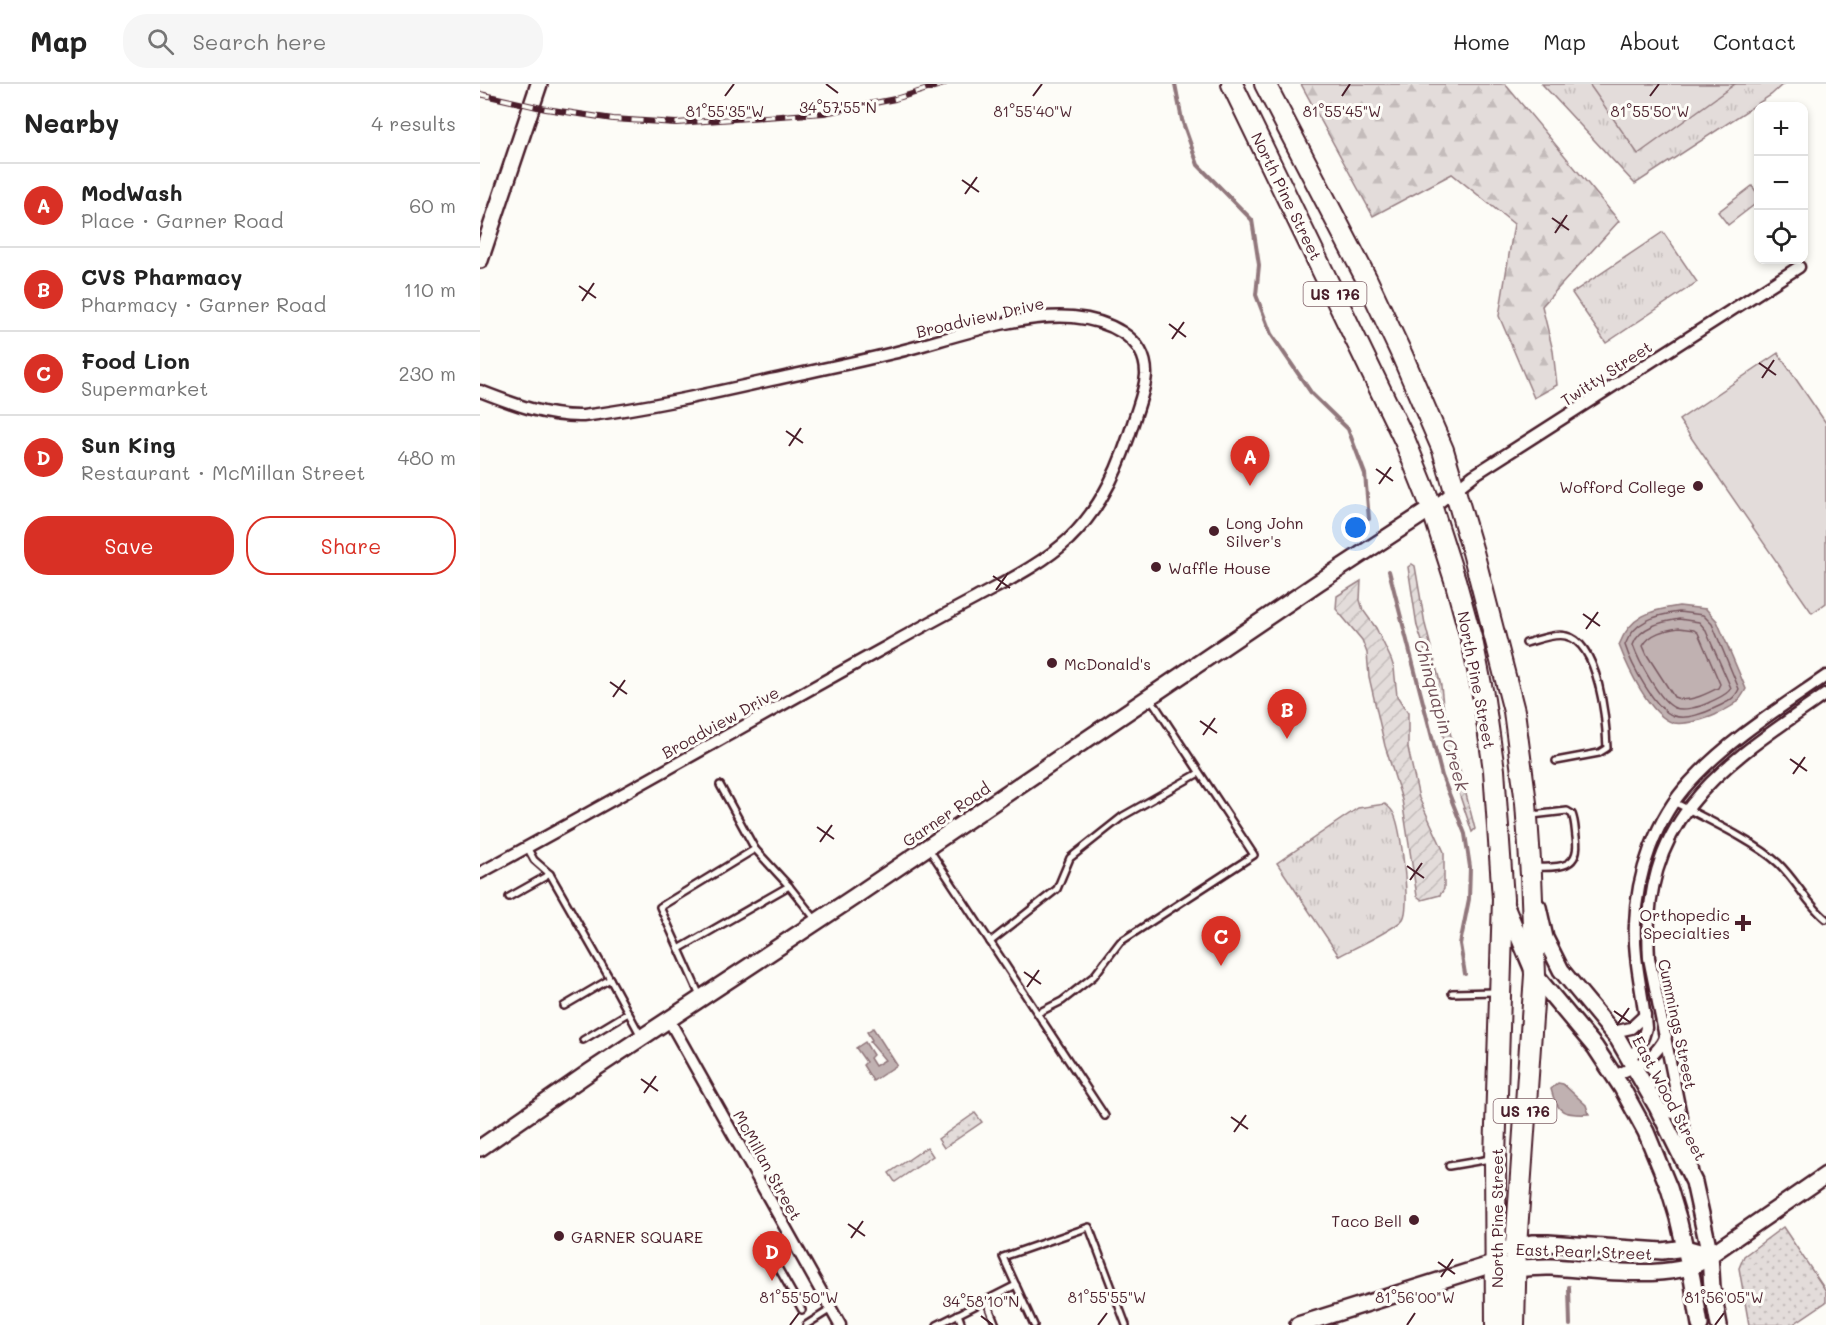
<!DOCTYPE html>
<html lang="en">
<head>
<meta charset="utf-8">
<style>
	body { margin:0; font-family:Mali,sans-serif; background:#f6f6f6; color:#222 }
	.controls { position:absolute; right:18px; top:18px; display:grid; overflow:hidden; border-radius:12px; box-shadow:0 3px 9px #0003 }
	.controls button { width:54px; height:54px; display:grid; place-items:center; padding:0; border:0; border-bottom:2px solid #e0e0e0; background:#fff; color:#222; font:30px sans-serif }
	.you { position:absolute; left:876px; top:444px; width:21px; height:21px; margin:-15px; border:4px solid #fff; border-radius:50%; background:#1a73e8; box-shadow:0 0 0 9px #1a73e833 }
	.badge { display:grid; place-items:center; width:39px; height:39px; border-radius:50%; background:#d93025; color:#fff; font-size:20px; font-weight:700 }
	.pin { position:absolute; translate:-50% -50px; filter:drop-shadow(0 2px 3px #0008) }
	.pin::after { content:''; position:absolute; top:32px; width:21px; height:18px; background:inherit; clip-path:polygon(0 0,100% 0,50% 100%) }
	.list { margin:0; padding:0; list-style:none }
	h2 { display:flex; justify-content:space-between; align-items:center; height:78px; margin:0; padding:0 24px; font-size:26px }
	h2 small { font-size:20px; font-weight:400; color:#767676 }
	.list li { display:grid; grid-template-columns:39px 1fr auto; gap:18px; align-items:center; box-sizing:border-box; height:84px; padding:0 24px; border-top:2px solid #e0e0e0 }
	.list b { display:block; font-size:22px; white-space:nowrap }
	.list p { margin:0; font-size:20px; white-space:nowrap; color:#767676 }
	.list em { font-size:20px; font-style:normal; color:#767676 }
	.actions { display:flex; gap:12px; padding:18px 24px }
	.actions a { flex:1; padding:14px 0; border:2px solid #d93025; border-radius:24px; text-align:center; font-size:21px; color:#d93025 }
	.actions .main { background:#d93025; color:#fff }
	.icon { flex:none; width:33px; height:33px; fill:none; stroke:currentColor; stroke-width:2; stroke-linecap:round; stroke-linejoin:round }
	.map { position:relative; flex:none; width:1346px; height:1241px; overflow:hidden }
	header { display:flex; align-items:center; gap:36px; box-sizing:border-box; height:84px; padding:0 30px; background:#fff; border-bottom:2px solid #e0e0e0 }
	header strong { font-size:28px }
	nav { display:flex; gap:33px; margin-inline-start:auto; font-size:21px }
	.search { width:420px; height:54px; background:#f6f6f6; display:flex; align-items:center; gap:15px; box-sizing:border-box; padding:0 21px; border-radius:24px; color:#767676; font-size:22px }
	main { display:flex }
	aside { flex:1; background:#fff }
	.map>svg:first-child { display:block }
</style>
</head>
<body>
<header>
<strong>Map</strong>
<div class="search"><svg class="icon" aria-label="search" viewBox="0 0 24 24"><circle cx="10" cy="10" r="6"/><path d="M15 15l6 6"/></svg>Search here</div>
<nav><a>Home</a><a>Map</a><a>About</a><a>Contact</a></nav>
</header>
<main>
<aside>
<h2>Nearby<small>4 results</small></h2>
<ul class="list">
<li><span class="badge">A</span><div><b>ModWash</b><p>Place · Garner Road</p></div><em>60 m</em></li>
<li><span class="badge">B</span><div><b>CVS Pharmacy</b><p>Pharmacy · Garner Road</p></div><em>110 m</em></li>
<li><span class="badge">C</span><div><b>Food Lion</b><p>Supermarket</p></div><em>230 m</em></li>
<li><span class="badge">D</span><div><b>Sun King</b><p>Restaurant · McMillan Street</p></div><em>480 m</em></li>
</ul>
<div class="actions"><a class="main">Save</a><a>Share</a></div>
</aside>
<div class="map">
<svg width="1346" height="1241" viewBox="0 0 1346 1241">
	<defs>
		<pattern id="grass-tufts" width="24" height="20" patternUnits="userSpaceOnUse" patternTransform="scale(1.5)"><rect width="24" height="20" fill="#e3dcda"/><path d="M3 7l-1-3M5 7V3M7 7l1-3M15 17l-1-3M17 17v-4M19 17l1-3" fill="none" stroke="#c4bcbb"/></pattern>
		<pattern id="forest-firs" width="22" height="20" patternUnits="userSpaceOnUse" patternTransform="scale(1.5)"><rect width="22" height="20" fill="#e3dcda"/><path d="M5 1l3.5 6h-7zM16 11l3.5 6h-7z" fill="#c4bcbb"/></pattern>
		<pattern id="park-dots" width="8" height="8" patternUnits="userSpaceOnUse" patternTransform="scale(1.5)"><rect width="8" height="8" fill="#e3dcda"/><path d="M2 2h.1M6 6h.1" fill="none" stroke="#c4bcbb" stroke-width="1.8" stroke-linecap="round"/></pattern>
		<pattern id="garden-furrows" width="10" height="10" patternUnits="userSpaceOnUse" patternTransform="scale(1.5)"><rect width="10" height="10" fill="#e3dcda"/><path d="M-1 1l2-2M0 10L10 0M9 11l2-2" fill="none" stroke="#c4bcbb"/></pattern>
	</defs>
	<rect width="100%" height="100%" fill="#fdfcf7"/>
	<filter id="ink" filterUnits="userSpaceOnUse"><feTurbulence type="fractalNoise" baseFrequency=".0167" numOctaves="2"/><feDisplacementMap in="SourceGraphic" scale="12" xChannelSelector="R" yChannelSelector="G"/><feConvolveMatrix kernelMatrix="1 2 1 2 8 2 1 2 1" color-interpolation-filters="sRGB"/></filter>
	<g filter="url(#ink)">
		<!-- grass -->
		<g fill="url(#grass-tufts)" stroke="#967e82" stroke-width="1.5">
			<polygon points="1062,0 1303,0 1291,11 1155,100"/>
			<polygon points="1272,102 1278,110 1278,118 1248,141 1238,128"/>
			<polygon points="1183,148 1217,198 1126,259 1092,209"/>
			<path d="M905,720C909,723 912,726 914,730C921,745 931,822 923,835C916,845 872,865 859,872L797,779L878,724Z"/>
		</g>
		<!-- forest -->
		<polygon fill="url(#forest-firs)" stroke="#967e82" stroke-width="1.5" points="821,0 1025,0 1139,137 1062,222 1073,267 1077,301 1054,314 1019,232 1034,140 972,90 893,132"/>
		<!-- park -->
		<g fill="url(#park-dots)" stroke="#967e82" stroke-width="1.5">
			<polygon points="495,1029 502,1038 464,1064 458,1055"/>
			<polygon points="447,1063 453,1072 415,1098 409,1089"/>
			<polygon points="1303,1143 1346,1207 1346,1218 1312,1241 1269,1241 1259,1184 1264,1172"/>
		</g>
		<!-- garden -->
		<g fill="url(#garden-furrows)" stroke="#967e82" stroke-width="1.5">
			<polygon points="932,480 935,482 945,540 961,602 963,621 995,745 992,748 970,682 943,560 937,542 928,483"/>
			<polygon points="881,497 880,516 883,526 896,544 911,575 914,584 917,612 928,629 928,664 939,714 964,768 964,805 960,811 942,816 937,812 922,716 905,662 889,593 887,569 882,556 856,525 857,512"/>
		</g>
		<!-- pitch -->
		<g fill="#e3dcda" stroke="#967e82" stroke-width="1.5">
			<polygon points="1109,0 1255,0 1158,70"/>
			<polygon points="1298,269 1346,339 1346,519 1332,529 1199,336"/>
		</g>
		<!-- water -->
		<g fill="#c0b1b1" stroke="#91777b" stroke-width="1.5">
			<path d="M1199,522L1226,525L1237,537L1266,605C1257,622 1252,622 1235,631C1226,635 1204,641 1194,639C1170,633 1147,582 1139,561C1150,532 1171,526 1199,522Z"/>
			<polygon points="393,944 417,981 393,997 383,981 386,978 376,964 385,958 393,971 390,974 395,982 405,976 390,958 392,956 387,948"/>
			<path d="M1078,999L1083,1000L1106,1021L1109,1030C1085,1031 1077,1030 1071,1005Z"/>
		</g>
		<g fill="none" stroke-linecap="round" stroke-linejoin="round">
			<!-- shore -->
			<g stroke="#795961" stroke-width="1.5">
				<path d="M1199,528L1223,531L1232,540L1259,605C1254,616 1246,619 1235,624C1225,629 1206,636 1194,632C1175,626 1151,580 1145,561C1154,537 1176,531 1199,528Z"/>
				<path d="M1199,535L1219,538L1225,545L1251,604C1247,612 1235,615 1228,619C1220,623 1203,627 1195,624C1180,618 1158,576 1153,561C1160,542 1182,538 1199,535Z"/>
				<path d="M1199,544L1214,546L1218,549L1240,600L1238,604C1226,610 1208,620 1194,613L1167,571L1163,562C1170,549 1185,546 1199,544Z"/>
			</g>
			<!-- stream -->
			<g stroke="#91777b" stroke-width="4">
				<polyline points="695,0 702,36 718,81 772,136 779,181 776,211 791,250 832,310 868,345 885,390 889,435"/>
				<polyline points="909,487 962,692 985,750 990,783 989,815 980,860 985,890"/>
				<polyline points="1089,1203 1090,1241"/>
			</g>
			<defs>
				<g id="lane">
					<path d="M1046,559C1057,556 1075,549 1086,552C1119,559 1126,636 1127,664L1119,669L1076,677"/>
					<polyline points="240,701 275,765"/>
					<path d="M1194,718C1224,734 1274,757 1298,779C1316,796 1327,820 1346,835"/>
					<path d="M1052,731L1087,727L1092,730C1095,737 1095,745 1096,753C1101,784 1080,784 1055,783"/>
					<polyline points="449,765 625,1032"/>
					<polyline points="70,790 130,895 84,922"/>
					<polyline points="29,813 70,790 54,776 47,763"/>
					<polyline points="510,858 577,805 590,774 643,732 719,689"/>
					<polyline points="199,865 180,823 275,765 309,802"/>
					<polyline points="130,895 161,952"/>
					<polyline points="972,909 1015,908"/>
					<polyline points="220,912 199,865 309,802 336,836"/>
					<polyline points="558,929 582,917 614,892 640,858 774,771 671,615"/>
					<polyline points="103,956 148,929"/>
					<polyline points="969,1082 1010,1075"/>
					<polyline points="292,1173 322,1226"/>
					<polyline points="506,1216 516,1241"/>
					<polyline points="478,1230 482,1241"/>
					<polyline points="326,1241 351,1225"/>
					<polyline points="457,1241 536,1201"/>
					<polyline points="554,1241 523,1173 609,1143 646,1241"/>
				</g>
				<g id="street">
					<path d="M0,307C33,320 67,333 103,332C166,324 229,310 291,296C332,287 373,279 413,269C466,256 540,228 593,233C626,236 667,252 666,291C665,305 659,320 655,333C641,379 624,421 589,455C562,480 529,496 496,514C466,530 436,546 406,563C270,638 136,715 0,789"/>
					<polyline points="952,424 994,391 1319,183"/>
					<polyline points="189,936 360,1241"/>
					<polyline points="1133,948 1151,944 1165,931"/>
					<path d="M1149,976C1158,966 1163,957 1166,944C1163,909 1153,875 1155,840C1156,791 1176,734 1210,698C1248,656 1300,624 1346,592"/>
					<path d="M1134,992C1157,981 1174,977 1186,952"/>
					<polyline points="1177,1023 1202,1032"/>
					<path d="M1212,1086L1169,874C1160,732 1242,682 1346,610"/>
				</g>
				<g id="secondary">
					<polyline points="0,176 59,0"/>
					<polyline points="1025,820 1055,891 1115,963 1142,1004 1166,1048 1189,1104 1198,1134 1212,1194 1220,1241"/>
					<polyline points="1058,823 1065,854 1081,886 1138,955 1177,1023 1214,1098 1230,1171 1232,1204 1239,1241"/>
					<polyline points="0,1064 111,987 374,813 839,498 952,424"/>
					<polyline points="1028,1165 1052,1159 1068,1159 1182,1167 1205,1164 1230,1171"/>
					<path d="M1025,1182C1041,1187 1055,1182 1071,1183C1111,1185 1202,1200 1230,1171L1346,1091"/>
					<polyline points="818,1241 1016,1179"/>
				</g>
				<g id="highway">
					<polyline points="752,0 925,357 952,424 975,496 993,561 1004,616 1014,686 1023,815 1015,1074 1016,1241"/>
					<polyline points="785,0 886,194 922,271 963,366 993,468 1034,627 1046,719 1051,791 1055,891 1036,1162 1034,1241"/>
				</g>
			</defs>
			<!-- lane casing -->
			<use href="#lane" stroke="#4a1f2b" stroke-width="10"/>
			<!-- street casing -->
			<use href="#street" stroke="#4a1f2b" stroke-width="15"/>
			<!-- secondary casing -->
			<use href="#secondary" stroke="#4a1f2b" stroke-width="20"/>
			<!-- highway casing -->
			<use href="#highway" stroke="#4a1f2b" stroke-width="24"/>
			<!-- lane -->
			<use href="#lane" stroke="#fdfcf7" stroke-width="5"/>
			<!-- street -->
			<use href="#street" stroke="#fdfcf7" stroke-width="10"/>
			<!-- secondary -->
			<use href="#secondary" stroke="#fdfcf7" stroke-width="15"/>
			<!-- highway -->
			<use href="#highway" stroke="#fdfcf7" stroke-width="20"/>
			<defs>
				<polyline id="rail" points="0,10 66,25 133,35 196,39 344,29 415,15 464,0"/>
			</defs>
			<!-- rail casing -->
			<use href="#rail" stroke="#4a1f2b" stroke-width="6"/>
			<!-- rail -->
			<use href="#rail" stroke="#fdfcf7" stroke-width="4" stroke-dasharray="11" stroke-linecap="butt"/>
		</g>
	</g>
	<!-- ticks -->
	<path fill="none" stroke="#4a1f2b" stroke-width="2" d="M346,0L358,9M245,12L254,0M553,12L562,0M862,12L870,0M1170,12L1179,0M482,96L499,108M485,110L497,93M1072,134L1089,146M1075,149L1087,131M99,202L116,214M102,217L114,199M689,240L706,253M692,255L704,238M1279,279L1296,291M1282,294L1294,276M306,347L323,359M309,362L321,344M896,385L913,397M899,400L911,383M513,492L530,504M516,506L528,489M1103,530L1120,542M1106,545L1118,528M130,598L147,610M133,613L145,596M720,637L737,649M723,651L735,634M1310,675L1327,687M1313,690L1325,673M337,743L354,755M340,758L352,741M927,782L944,794M930,796L942,779M544,888L561,900M547,903L559,886M1134,927L1151,939M1137,941L1149,924M161,995L178,1007M164,1009L176,992M751,1033L768,1045M754,1048L766,1031M368,1140L385,1152M371,1154L383,1137M958,1178L975,1190M961,1193L973,1175M501,1232L513,1241M310,1241L319,1229M618,1241L627,1229M927,1241L935,1229M1235,1241L1244,1229"/>
	<!-- markers -->
	<g fill="#4a1f2b" stroke="#fdfcf7" stroke-width="2">
		<circle cx="1218" cy="402" r="6"/>
		<circle cx="734" cy="447" r="6"/>
		<circle cx="676" cy="483" r="6"/>
		<circle cx="572" cy="579" r="6"/>
		<path d="M1260 830h6v6h6v6h-6v6h-6v-6h-6v-6h6z"/>
		<circle cx="934" cy="1136" r="6"/>
		<circle cx="79" cy="1152" r="6"/>
	</g>
	<g text-anchor="middle" dominant-baseline="central" stroke-width="6" stroke-linejoin="round" paint-order="stroke">
		<!-- shield labels -->
		<g fill="#fdfcf7" stroke="#806168" stroke-width="1.5">
			<rect x="823.5" y="198" width="63" height="24" rx="4.5"/>
			<rect x="1013.5" y="1015" width="63" height="24" rx="4.5"/>
		</g>
		<g font-size="15" font-weight="bold" fill="#4a1f2b">
			<text x="855" y="210">US 176</text>
			<text x="1045" y="1027">US 176</text>
		</g>
		<!-- street labels -->
		<g font-size="16" fill="#4a1f2b" stroke="#fdfcf7">
			<text transform="translate(807 112) rotate(64)">North Pine Street</text>
			<text transform="translate(500 233) rotate(-13)">Broadview Drive</text>
			<text transform="translate(1126 289) rotate(-33)">Twitty Street</text>
			<text transform="translate(997 596) rotate(79)">North Pine Street</text>
			<text transform="translate(240 638) rotate(-29)">Broadview Drive</text>
			<text transform="translate(466 730) rotate(-34)">Garner Road</text>
			<text transform="translate(1198 940) rotate(78)">Cummings Street</text>
			<text transform="translate(1190 1014) rotate(62)">East Wood Street</text>
			<text transform="translate(288 1081) rotate(61)">McMillan Street</text>
			<text transform="translate(1016 1134) rotate(-90)">North Pine Street</text>
			<text transform="translate(1104 1167) rotate(2)">East Pearl Street</text>
		</g>
		<!-- poi labels -->
		<g font-size="16" fill="#4a1f2b" stroke="#fdfcf7" text-anchor="start">
			<text x="1206" y="402" text-anchor="end">Wofford College</text>
			<text x="746" y="438">Long John<tspan x="746" dy="18">Silver's</tspan></text>
			<text x="688" y="483">Waffle House</text>
			<text x="584" y="579">McDonald's</text>
			<text x="1250" y="830" text-anchor="end">Orthopedic<tspan x="1250" dy="18">Specialties</tspan></text>
			<text x="922" y="1136" text-anchor="end">Taco Bell</text>
			<text x="91" y="1152">GARNER SQUARE</text>
		</g>
		<!-- water labels -->
		<g font-size="18" font-style="italic" fill="#73525a" stroke="#fdfcf7">
			<text transform="translate(962 631) rotate(74)">Chinquapin Creek</text>
		</g>
	</g>
	<g font-size="15" text-anchor="middle" fill="#4a1f2b" stroke="#fdfcf7" stroke-width="6" stroke-linejoin="round" paint-order="stroke">
		<text x="358" y="29">34°57'55"N</text>
		<text x="245" y="33">81°55'35"W</text>
		<text x="553" y="33">81°55'40"W</text>
		<text x="862" y="33">81°55'45"W</text>
		<text x="1170" y="33">81°55'50"W</text>
		<text x="319" y="1219">81°55'50"W</text>
		<text x="627" y="1219">81°55'55"W</text>
		<text x="935" y="1219">81°56'00"W</text>
		<text x="1244" y="1219">81°56'05"W</text>
		<text x="501" y="1223">34°58'10"N</text>
	</g>
</svg>
<div class="controls">
<button>+</button>
<button>−</button>
<button><svg class="icon" aria-label="locate" viewBox="0 0 24 24"><circle cx="12" cy="12" r="6"/><path d="M12 2v4M12 18v4M2 12h4M18 12h4"/></svg></button>
</div>
<div class="you"></div>
<div class="pin badge" style="left:770px;top:402px">A</div>
<div class="pin badge" style="left:807px;top:655px">B</div>
<div class="pin badge" style="left:741px;top:882px">C</div>
<div class="pin badge" style="left:292px;top:1197px">D</div>
</div>
</main>
</body>
</html>
